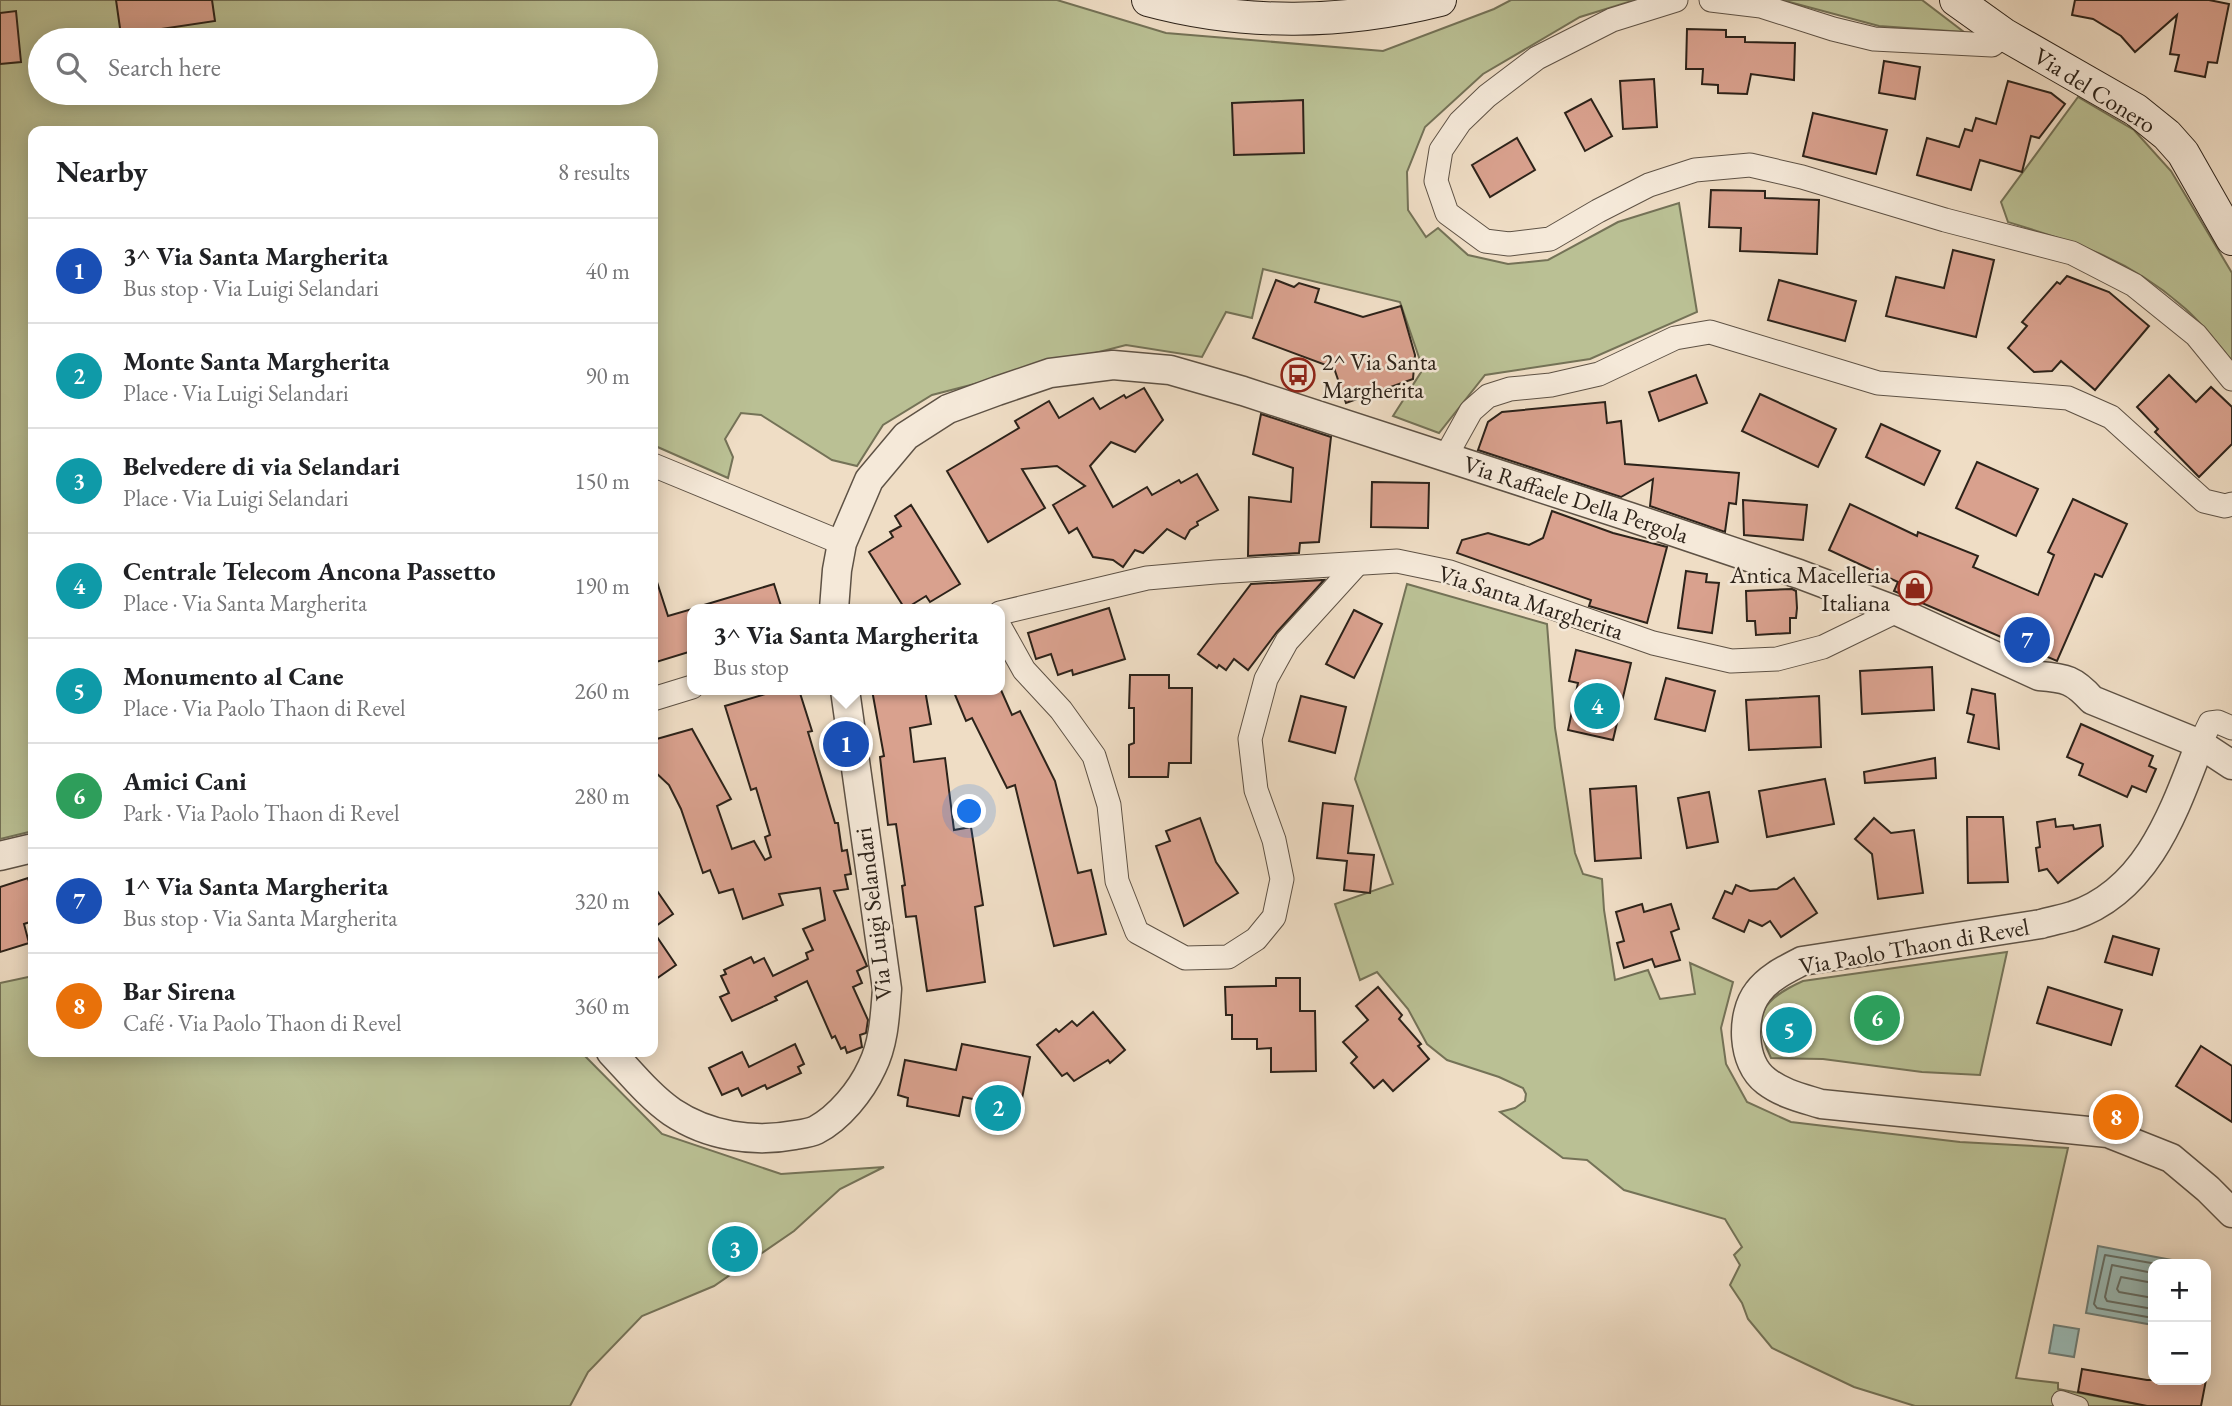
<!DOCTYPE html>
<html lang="en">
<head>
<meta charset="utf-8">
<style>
	body { margin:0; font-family:"EB Garamond",serif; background:#f2f2f2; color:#202124 }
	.controls { position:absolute; right:21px; bottom:21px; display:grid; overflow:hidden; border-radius:14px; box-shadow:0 4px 18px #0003 }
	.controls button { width:63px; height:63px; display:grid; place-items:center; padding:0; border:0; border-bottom:2px solid #e0e0e0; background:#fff; color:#202124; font:35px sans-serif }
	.you { position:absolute; left:970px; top:812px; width:24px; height:24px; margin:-18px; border:5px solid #fff; border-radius:50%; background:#1a73e8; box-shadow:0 0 0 10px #1a73e833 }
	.badge { display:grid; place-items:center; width:46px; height:46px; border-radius:50%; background:#0f766e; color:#fff; font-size:23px; font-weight:700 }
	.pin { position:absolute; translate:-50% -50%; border:4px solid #fff; box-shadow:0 2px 7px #0006 }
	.popup { position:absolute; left:687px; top:604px; width:318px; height:91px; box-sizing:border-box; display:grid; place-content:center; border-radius:14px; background:#fff; filter:drop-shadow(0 2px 5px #0005); font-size:23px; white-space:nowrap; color:#757577 }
	.popup b { font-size:26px; color:#202124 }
	.popup::after { content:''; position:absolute; left:50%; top:100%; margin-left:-14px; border:14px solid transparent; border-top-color:#fff }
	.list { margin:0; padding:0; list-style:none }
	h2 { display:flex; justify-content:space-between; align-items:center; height:91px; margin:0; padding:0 28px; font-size:30px }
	h2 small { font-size:23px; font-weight:400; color:#757577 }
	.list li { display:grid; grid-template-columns:46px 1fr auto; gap:21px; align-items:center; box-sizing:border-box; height:105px; padding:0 28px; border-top:2px solid #e0e0e0 }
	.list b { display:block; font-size:26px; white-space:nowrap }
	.list p { margin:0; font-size:23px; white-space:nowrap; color:#757577 }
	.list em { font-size:23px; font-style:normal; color:#757577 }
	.icon { flex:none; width:38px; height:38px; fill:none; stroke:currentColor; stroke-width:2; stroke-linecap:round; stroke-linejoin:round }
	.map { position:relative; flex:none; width:2232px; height:1406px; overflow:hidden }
	.search { position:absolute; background:#fff; box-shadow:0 4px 18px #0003; left:28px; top:28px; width:630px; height:77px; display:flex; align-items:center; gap:18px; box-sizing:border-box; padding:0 24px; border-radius:38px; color:#757577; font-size:26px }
	.panel { position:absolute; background:#fff; box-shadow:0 4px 18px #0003; left:28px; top:126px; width:630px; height:931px; border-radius:14px }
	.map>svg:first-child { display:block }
</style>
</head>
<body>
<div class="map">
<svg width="2232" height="1406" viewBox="0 0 2232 1406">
	<rect width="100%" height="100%" fill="#efddc5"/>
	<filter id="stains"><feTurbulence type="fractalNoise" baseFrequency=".00286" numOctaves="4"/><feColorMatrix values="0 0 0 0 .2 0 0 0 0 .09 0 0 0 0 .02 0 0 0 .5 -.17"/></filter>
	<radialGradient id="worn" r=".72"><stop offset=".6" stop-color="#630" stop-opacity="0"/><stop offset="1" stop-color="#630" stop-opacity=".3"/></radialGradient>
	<!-- green -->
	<g fill="#bac094" stroke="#747257" stroke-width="2" fill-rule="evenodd">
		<path d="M0,0H1057L1166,33L1383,51L1494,9L1511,0H1635L1580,17L1483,74L1425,127L1407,172L1408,210L1426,237L1438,228L1468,255L1508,264L1548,260L1618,222L1679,203L1697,312L1590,359L1485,375L1439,433L1393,416L1423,369L1400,302L1263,269L1252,318L1226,312L1202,357L1126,345L932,395L883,425L857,466L832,460L761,415L741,413L725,439L733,457L728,478L653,445V131H33V831L0,839ZM40,40H646V93H40Z"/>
		<polygon points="1782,0 1922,0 1964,32 1879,26"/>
		<path d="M2078,97L2134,130L2171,171L2232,273V361C2216,342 2200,320 2181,305C2127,258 2074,242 2008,222L2001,202Z"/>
		<polygon points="1407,584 1547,624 1555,728 1575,853 1583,874 1602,879 1604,910 1615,980 1648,970 1660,999 1695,994 1690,963 1733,982 1721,1028 1726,1064 1747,1102 1791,1122 1960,1142 2068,1148 2016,1378 2058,1383 2058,1389 2147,1406 1915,1406 1854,1387 1772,1348 1748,1319 1742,1303 1730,1285 1740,1265 1734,1255 1742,1247 1725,1219 1624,1190 1587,1160 1563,1158 1500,1112 1515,1108 1525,1101 1526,1094 1523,1088 1499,1077 1447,1060 1427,1044 1408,1009 1377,972 1360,980 1335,904 1393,884 1355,779"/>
		<path d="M2007,952L1980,1075L1922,1072L1823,1059L1771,1058C1750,1015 1763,999 1803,981Z"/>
		<polygon points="33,976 33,1052 581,1052 662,1134 781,1174 884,1167 840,1189 794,1231 714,1286 642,1316 588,1372 570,1406 0,1406 0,983"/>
	</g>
	<!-- water -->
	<g fill="#9abbb7" stroke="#6e7e78" stroke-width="2">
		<polygon points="2098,1246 2193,1264 2153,1264 2153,1325 2086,1313"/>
		<polygon points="2054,1325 2079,1329 2074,1357 2049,1353"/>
	</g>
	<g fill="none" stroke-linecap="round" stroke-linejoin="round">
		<!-- shore -->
		<g stroke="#646f68" stroke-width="2">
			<polyline points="2153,1273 2112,1265 2105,1297 2107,1301 2153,1309"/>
			<polyline points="2153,1283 2121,1277 2117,1289 2119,1292 2153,1298"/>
			<polyline points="2153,1318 2097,1308 2094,1304 2105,1255 2157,1264"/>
		</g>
	</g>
	<!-- building -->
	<g fill="#d9a18e" stroke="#2d231a" stroke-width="2">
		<polygon points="116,0 212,0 215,21 121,35"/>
		<polygon points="2075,0 2209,0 2229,4 2217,63 2208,62 2205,77 2175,71 2179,55 2170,54 2177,15 2135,52 2121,36 2093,19 2072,15"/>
		<polygon points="16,11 21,62 0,64 0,13"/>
		<polygon points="1687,29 1726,30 1726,37 1745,37 1745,42 1795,43 1794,80 1751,74 1747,94 1718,93 1718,85 1702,84 1703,69 1686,69"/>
		<polygon points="1884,61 1920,67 1915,99 1879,93"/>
		<polygon points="1654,79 1657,127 1623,129 1620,81"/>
		<polygon points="2008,81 2051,93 2065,104 2039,138 2031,136 2022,172 1980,160 1971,190 1917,175 1927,138 1959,147 1965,129 1972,131 1976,118 1996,124"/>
		<polygon points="1591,99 1612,136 1585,151 1565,113"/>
		<polygon points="1303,100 1304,153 1234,155 1232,103"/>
		<polygon points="1813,113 1887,130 1876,174 1803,156"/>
		<polygon points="1517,138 1535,170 1490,197 1472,165"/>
		<polygon points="1711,190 1765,191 1765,198 1819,200 1817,254 1740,251 1741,228 1709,227"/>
		<polygon points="1953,250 1994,260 1976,337 1886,316 1896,277 1944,288"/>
		<polygon points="2067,276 2109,292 2149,326 2095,390 2061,361 2052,371 2034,372 2008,348 2027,326 2022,322 2057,282 2060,284"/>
		<polygon points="1276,280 1294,287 1299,283 1319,289 1315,302 1363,317 1401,306 1415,355 1413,379 1346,403 1334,368 1253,338"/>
		<polygon points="1779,280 1856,301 1845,341 1768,320"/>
		<polygon points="1696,375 1707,403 1659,421 1649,392"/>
		<polygon points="2169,375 2196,402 2211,387 2232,407 2232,444 2199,477 2155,432 2158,429 2137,407"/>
		<polygon points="1144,388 1163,420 1135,452 1111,442 1090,466 1113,507 1147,487 1152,495 1179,480 1181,483 1197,474 1218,510 1197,522 1198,525 1190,530 1185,539 1167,529 1143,553 1135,550 1123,567 1113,560 1093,557 1077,528 1069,533 1053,505 1085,486 1057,466 1022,469 1045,508 988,542 947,471 1019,428 1015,421 1049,401 1059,418 1093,398 1100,409 1124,395 1126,398"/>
		<polygon points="1760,394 1836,429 1818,467 1742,431"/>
		<polygon points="1605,402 1607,423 1621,421 1625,464 1739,473 1736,504 1729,503 1725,532 1650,506 1653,479 1621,497 1478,450 1488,422 1502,412"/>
		<polygon points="1261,414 1331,437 1319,542 1300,543 1299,553 1248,556 1249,497 1291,502 1293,468 1253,454"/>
		<polygon points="1881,424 1940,451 1924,485 1866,457"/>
		<polygon points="1977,462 2038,489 2016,536 1956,508"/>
		<polygon points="1372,482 1429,483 1428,528 1371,527"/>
		<polygon points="2073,499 2127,524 2102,577 2095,574 2057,661 1894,591 1898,582 1829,550 1850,504 1917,536 1918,532 1978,556 1973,567 2038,595 2054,555 2048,552"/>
		<polygon points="1743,500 1807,505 1803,540 1744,535"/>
		<polygon points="911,505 960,584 930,602 926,596 905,609 869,552 893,537 890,532 901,526 895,516"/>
		<polygon points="1552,511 1613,533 1667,547 1647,623 1589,606 1591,600 1457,553 1462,540 1488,533 1529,545 1543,538"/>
		<polygon points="1686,571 1707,574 1706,582 1719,583 1712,633 1678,628"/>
		<polygon points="1324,580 1277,632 1248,670 1234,659 1226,670 1219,665 1217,668 1198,654 1251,584"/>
		<polygon points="657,582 668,616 692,609 692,651 653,663 653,583"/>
		<polygon points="774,584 782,609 705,609 704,605"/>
		<polygon points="1792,589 1796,591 1797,608 1796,618 1790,618 1790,633 1756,635 1755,621 1747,621 1746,591"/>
		<polygon points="1109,608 1125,659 1073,675 1072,670 1058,675 1051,654 1036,659 1028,633"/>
		<polygon points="1354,610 1382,624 1354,678 1326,664"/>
		<polygon points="1576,650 1631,663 1613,740 1568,730 1578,683 1569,681"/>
		<polygon points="1932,667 1934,710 1862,714 1860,671"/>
		<polygon points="1130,675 1169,675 1169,688 1192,688 1191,763 1169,763 1168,777 1129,777 1129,745 1134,743 1134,708 1129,708"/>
		<polygon points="1666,678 1715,691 1705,731 1655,719"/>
		<polygon points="1972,689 1995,694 1999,749 1968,742 1974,715 1967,713"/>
		<polygon points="779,690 799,690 812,731 808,732 835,823 838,823 842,851 847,850 851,874 845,875 848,889 834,891 867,966 857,971 862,983 853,987 868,1020 866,1033 860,1035 862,1047 847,1053 845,1047 841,1049 835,1036 832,1038 807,981 775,997 777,1000 732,1021 720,997 729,993 721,976 726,974 724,970 751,957 754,963 764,958 773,976 808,959 806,953 813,950 803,929 825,920 820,888 779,894 783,905 743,919 733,889 719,893 710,870 703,873 681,809 669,785 653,770 653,740 692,729 731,799 717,806 732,849 754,841 765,860 771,857 765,837 770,835 756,788 751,790 725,706"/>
		<polygon points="872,690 925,690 931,724 910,728 914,762 945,758 954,830 971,827 983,905 975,907 985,982 927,991 916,916 906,917 902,886 905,885 896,824 888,825 880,757 884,756"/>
		<polygon points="953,690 1001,690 1012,715 1020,711 1055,781 1078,873 1091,870 1106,934 1054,946 1015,785 1007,788 972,718 966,721"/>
		<polygon points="1301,696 1346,707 1335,753 1289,741"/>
		<polygon points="1819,696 1821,747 1749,750 1746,700"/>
		<polygon points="2081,724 2153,756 2149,766 2156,769 2146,792 2132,786 2127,797 2079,775 2083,764 2067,757"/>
		<polygon points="1935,758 1936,778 1865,783 1864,772"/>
		<polygon points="1825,779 1834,824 1767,837 1759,791"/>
		<polygon points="1636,786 1641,858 1595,861 1590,789"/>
		<polygon points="1709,792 1718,842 1687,848 1678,798"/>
		<polygon points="1323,803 1353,806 1348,853 1374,855 1370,893 1344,890 1347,861 1317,858"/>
		<polygon points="1967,817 2003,817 2008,882 1968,883"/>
		<polygon points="1200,818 1216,862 1238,893 1184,926 1156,846 1170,841 1166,831"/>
		<polygon points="1874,818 1891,833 1914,830 1923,893 1878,899 1872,854 1855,839"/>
		<polygon points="2055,819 2056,827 2073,825 2074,829 2100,825 2103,846 2058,883 2047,869 2039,871 2036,848 2040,847 2037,822"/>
		<polygon points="28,878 33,895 33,921 24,924 29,943 0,952 0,887"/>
		<polygon points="1794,878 1817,913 1781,937 1770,921 1762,926 1749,920 1744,932 1713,918 1725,891 1732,894 1736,885 1750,891 1777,889"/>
		<polygon points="653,885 673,914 653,928"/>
		<polygon points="1642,904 1644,912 1671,904 1679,929 1671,932 1680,960 1655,967 1652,959 1624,968 1617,943 1624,941 1616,912"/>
		<polygon points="653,931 676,965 653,981"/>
		<polygon points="2113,936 2159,949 2152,975 2105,962"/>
		<polygon points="1276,978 1300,978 1300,1011 1315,1011 1316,1071 1271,1072 1271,1048 1257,1049 1257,1039 1232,1039 1232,1015 1226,1015 1225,987 1276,986"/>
		<polygon points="1378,987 1402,1015 1399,1019 1421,1044 1418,1046 1429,1059 1393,1091 1383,1080 1374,1088 1351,1063 1357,1057 1343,1042 1368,1020 1356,1006"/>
		<polygon points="2048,987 2122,1010 2111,1045 2037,1023"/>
		<polygon points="1093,1012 1125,1050 1110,1063 1108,1060 1074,1081 1067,1073 1062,1076 1037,1045 1056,1029 1059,1032 1072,1021 1077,1026"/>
		<polygon points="795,1044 804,1064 798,1067 801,1073 767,1089 765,1085 742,1096 738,1088 722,1095 709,1068 742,1052 749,1067"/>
		<polygon points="962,1044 1030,1057 1020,1109 963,1097 959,1116 907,1106 908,1098 898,1095 905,1060 956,1070"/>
		<polygon points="2201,1046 2232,1066 2232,1122 2176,1086"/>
		<polygon points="2082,1369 2147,1380 2206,1380 2201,1406 2147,1406 2078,1392"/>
	</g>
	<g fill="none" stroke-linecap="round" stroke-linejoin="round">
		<defs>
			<polyline id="pedestrian" points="2061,1400 2079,1406"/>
			<g id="minor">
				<polyline points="1676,0 1612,20 1537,58 1487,96 1460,122 1441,150 1436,181 1447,213 1485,241 1509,244 1550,239 1598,211 1649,185 1695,170 1750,165 1802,177 1945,220 2072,253 2134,285 2196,335 2232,379"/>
				<polyline points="1711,0 1761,6 1833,29 1874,39 1992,45 2005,35"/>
				<polyline points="1446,456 1471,411 1488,396 1510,389 1551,385 1599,374 1675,338 1710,332 1878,383 2068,398 2111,417 2204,501 2225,506 2232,504"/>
				<polyline points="653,465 842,543"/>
				<polyline points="1000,613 1147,578 1215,572 1397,561 1450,572 1653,643 1731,661 1777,659 1823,647 1897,611"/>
				<polyline points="1000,627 1024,670 1061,710 1094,756 1109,805 1117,881 1137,932 1185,958 1228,957 1256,939 1274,917 1282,879 1274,840 1256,790 1250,739 1266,679 1287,641 1357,564"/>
				<polyline points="653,699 692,687"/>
				<polyline points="2200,744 2210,723 2218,722 2232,728"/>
			</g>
			<g id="tertiary">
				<path d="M834,609L837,570L842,543L869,480L906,436L948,409L997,391L1050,373L1113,365L1170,370L1243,391L1630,517L1799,574L1897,611L2039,676C2066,678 2074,680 2092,700L2200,744L2232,765"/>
				<path d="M2200,744C2174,811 2148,891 2072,916C2062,919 2051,921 2041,924L1802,961C1787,969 1769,977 1758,992C1740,1015 1742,1063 1766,1081C1783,1094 1802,1098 1821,1104L2108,1133L2171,1158L2208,1189L2232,1213"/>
				<polyline points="0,856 33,848"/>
				<path d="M611,1052C630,1072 649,1096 672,1112C708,1136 753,1143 795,1135C801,1134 810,1133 816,1130C839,1118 861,1091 872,1067C884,1043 885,1015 887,989L845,690"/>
			</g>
			<g id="secondary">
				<path d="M1148,0C1244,26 1345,24 1440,0"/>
				<polyline points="1956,0 2005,35 2136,110 2167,135 2183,153 2232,239"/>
			</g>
		</defs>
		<!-- pedestrian casing -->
		<use href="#pedestrian" stroke="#5e5245" stroke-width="20"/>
		<!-- minor casing -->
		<use href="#minor" stroke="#5e5245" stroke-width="25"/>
		<!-- tertiary casing -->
		<use href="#tertiary" stroke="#5e5245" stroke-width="31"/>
		<!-- secondary casing -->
		<use href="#secondary" stroke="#2d231a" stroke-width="34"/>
		<!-- pedestrian -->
		<use href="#pedestrian" stroke="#f5e9d9" stroke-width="18"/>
		<!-- minor -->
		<use href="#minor" stroke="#f5e9d9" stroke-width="23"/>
		<!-- tertiary -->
		<use href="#tertiary" stroke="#f5e9d9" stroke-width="28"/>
		<!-- secondary -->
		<use href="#secondary" stroke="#f5e9d9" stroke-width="32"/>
	</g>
	<!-- icons -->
	<defs>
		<symbol id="bus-ring" viewBox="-11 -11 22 22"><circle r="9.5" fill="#f5e9d9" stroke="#8f2418" stroke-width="1.5"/><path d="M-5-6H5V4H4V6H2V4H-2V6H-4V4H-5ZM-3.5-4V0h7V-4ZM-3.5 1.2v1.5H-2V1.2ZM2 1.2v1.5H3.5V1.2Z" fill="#8f2418"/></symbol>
		<symbol id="shop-ring" viewBox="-11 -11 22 22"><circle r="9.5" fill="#f5e9d9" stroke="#8f2418" stroke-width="1.5"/><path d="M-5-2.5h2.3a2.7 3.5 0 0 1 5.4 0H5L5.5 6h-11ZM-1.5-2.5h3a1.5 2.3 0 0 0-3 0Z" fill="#8f2418"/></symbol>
	</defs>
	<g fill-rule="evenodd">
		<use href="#bus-ring" x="1279" y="356" width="38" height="38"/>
		<use href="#shop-ring" x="1896" y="569" width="38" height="38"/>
	</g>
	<g text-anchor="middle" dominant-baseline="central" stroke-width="5" stroke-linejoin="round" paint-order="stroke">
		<!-- street labels -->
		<g font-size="24" fill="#2d231a" stroke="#f5e9d9">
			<text transform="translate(2095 90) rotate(32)">Via del Conero</text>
			<text transform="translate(1576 499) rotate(18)">Via Raffaele Della Pergola</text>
			<text transform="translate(1531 602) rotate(18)">Via Santa Margherita</text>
			<text transform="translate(873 914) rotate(-97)">Via Luigi Selandari</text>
			<text transform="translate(1914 946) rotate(-10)">Via Paolo Thaon di Revel</text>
		</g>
		<!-- poi labels -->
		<g font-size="24" fill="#2d231a" stroke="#f5e9d9" text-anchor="start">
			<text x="1322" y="361">2^ Via Santa<tspan x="1322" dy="28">Margherita</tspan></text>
			<text x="1890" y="574" text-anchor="end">Antica Macelleria<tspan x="1890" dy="28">Italiana</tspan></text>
		</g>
	</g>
	<rect width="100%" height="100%" filter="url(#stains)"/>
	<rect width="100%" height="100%" fill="url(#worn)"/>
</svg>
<div class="controls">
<button>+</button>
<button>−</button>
</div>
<div class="you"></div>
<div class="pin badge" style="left:846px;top:744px;background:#1a4fb4">1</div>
<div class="popup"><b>3^ Via Santa Margherita</b>Bus stop</div>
<div class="pin badge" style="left:998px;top:1108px;background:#0f9aa8">2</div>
<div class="pin badge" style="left:735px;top:1249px;background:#0f9aa8">3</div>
<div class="pin badge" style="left:1597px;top:706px;background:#0f9aa8">4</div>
<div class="pin badge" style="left:1789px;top:1030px;background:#0f9aa8">5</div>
<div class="pin badge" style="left:1877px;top:1018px;background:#2e9e5b">6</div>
<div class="pin badge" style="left:2027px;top:640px;background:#1a4fb4">7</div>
<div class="pin badge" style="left:2116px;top:1117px;background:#e8710a">8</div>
<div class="search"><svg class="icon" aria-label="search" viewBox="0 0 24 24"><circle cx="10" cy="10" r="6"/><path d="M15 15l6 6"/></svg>Search here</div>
<section class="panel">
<h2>Nearby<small>8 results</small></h2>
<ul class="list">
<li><span class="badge" style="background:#1a4fb4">1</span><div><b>3^ Via Santa Margherita</b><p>Bus stop · Via Luigi Selandari</p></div><em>40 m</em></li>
<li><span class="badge" style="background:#0f9aa8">2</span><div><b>Monte Santa Margherita</b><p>Place · Via Luigi Selandari</p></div><em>90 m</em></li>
<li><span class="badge" style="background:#0f9aa8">3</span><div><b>Belvedere di via Selandari</b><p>Place · Via Luigi Selandari</p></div><em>150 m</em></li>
<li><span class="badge" style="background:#0f9aa8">4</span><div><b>Centrale Telecom Ancona Passetto</b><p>Place · Via Santa Margherita</p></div><em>190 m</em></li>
<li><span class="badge" style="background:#0f9aa8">5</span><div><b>Monumento al Cane</b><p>Place · Via Paolo Thaon di Revel</p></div><em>260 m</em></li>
<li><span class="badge" style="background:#2e9e5b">6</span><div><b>Amici Cani</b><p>Park · Via Paolo Thaon di Revel</p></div><em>280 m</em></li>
<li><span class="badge" style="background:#1a4fb4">7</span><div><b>1^ Via Santa Margherita</b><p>Bus stop · Via Santa Margherita</p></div><em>320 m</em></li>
<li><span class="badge" style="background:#e8710a">8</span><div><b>Bar Sirena</b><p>Café · Via Paolo Thaon di Revel</p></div><em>360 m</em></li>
</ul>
</section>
</div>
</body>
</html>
